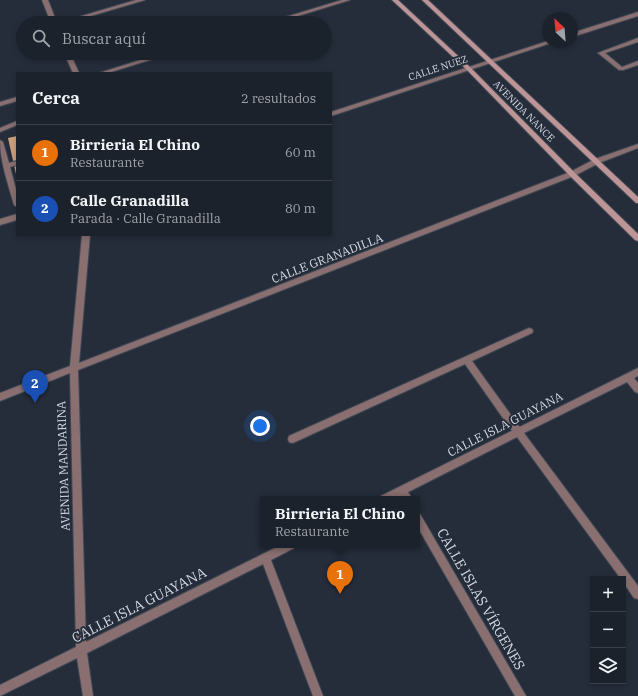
<!DOCTYPE html>
<html lang="es">
<head>
<meta charset="utf-8">
<style>
	body { margin:0; font-family:"IBM Plex Serif",serif; background:#292f38; color:#f1f3f6 }
	.controls { position:absolute; right:12px; bottom:12px; display:grid; overflow:hidden; border-radius:0px; box-shadow:0 2px 6px #0003 }
	.controls button { width:36px; height:36px; display:grid; place-items:center; padding:0; border:0; border-bottom:1px solid #3a3f48; background:#1c222c; color:#f1f3f6; font:20px sans-serif }
	.compass { position:absolute; left:542px; top:12px; width:36px; height:36px; border-radius:50%; background:#1c222c; box-shadow:0 2px 6px #0003; rotate:334deg }
	.you { position:absolute; left:260px; top:426px; width:14px; height:14px; margin:-10px; border:3px solid #fff; border-radius:50%; background:#1a73e8; box-shadow:0 0 0 6px #1a73e833 }
	.badge { display:grid; place-items:center; width:26px; height:26px; border-radius:50%; background:#baaaf7; color:#fff; font-size:13px; font-weight:700 }
	.pin { position:absolute; translate:-50% -33px; filter:drop-shadow(0 1px 2px #0008) }
	.pin::after { content:''; position:absolute; top:21px; width:14px; height:12px; background:inherit; clip-path:polygon(0 0,100% 0,50% 100%) }
	.popup { position:absolute; left:260px; top:496px; width:160px; height:52px; box-sizing:border-box; display:grid; place-content:center; border-radius:0px; background:#1c222c; filter:drop-shadow(0 1px 3px #0005); font-size:13px; white-space:nowrap; color:#a0a4a9 }
	.popup b { font-size:15px; color:#f1f3f6 }
	.popup::after { content:''; position:absolute; left:50%; top:100%; margin-left:-8px; border:8px solid transparent; border-top-color:#1c222c }
	.list { margin:0; padding:0; list-style:none }
	h2 { display:flex; justify-content:space-between; align-items:center; height:52px; margin:0; padding:0 16px; font-size:17px }
	h2 small { font-size:13px; font-weight:400; color:#a0a4a9 }
	.list li { display:grid; grid-template-columns:26px 1fr auto; gap:12px; align-items:center; box-sizing:border-box; height:56px; padding:0 16px; border-top:1px solid #3a3f48 }
	.list b { display:block; font-size:15px; white-space:nowrap }
	.list p { margin:0; font-size:13px; white-space:nowrap; color:#a0a4a9 }
	.list em { font-size:13px; font-style:normal; color:#a0a4a9 }
	.icon { flex:none; width:22px; height:22px; fill:none; stroke:currentColor; stroke-width:2; stroke-linecap:round; stroke-linejoin:round }
	.map { position:relative; flex:none; width:638px; height:696px; overflow:hidden }
	.search { position:absolute; background:#1c222c; box-shadow:0 2px 6px #0003; left:16px; top:16px; width:316px; height:44px; display:flex; align-items:center; gap:10px; box-sizing:border-box; padding:0 14px; border-radius:22px; color:#a0a4a9; font-size:15px }
	.panel { position:absolute; background:#1c222c; box-shadow:0 2px 6px #0003; left:16px; top:72px; width:316px; height:164px; border-radius:0px }
	.map>svg:first-child { display:block }
</style>
</head>
<body>
<div class="map">
<svg width="638" height="696" viewBox="0 0 638 696">
	<rect width="100%" height="100%" fill="#252d3b"/>
	<!-- building -->
	<polygon fill="#cd9f7c" points="17,136 17,174 16,174 8,138"/>
	<g fill="none" stroke-linecap="round" stroke-linejoin="round">
		<defs>
			<g id="lane">
				<polygon points="136,0 145,0 67,23 58,23"/>
				<polygon points="638,38 638,42 605,53 622,67 638,61 638,65 623,70 619,70 598,53"/>
				<polygon points="17,121 17,125 0,132 0,128"/>
				<path d="M0,140L3,142L9,163L17,161V165L10,167L17,193V207L14,205C8,183 0,162 0,140Z"/>
				<polygon points="529,328 532,329 533,331 532,333 472,361 521,429 522,432 521,435 518,436 515,435 465,364 295,442 292,443 289,442 288,439 289,436"/>
			</g>
			<g id="street">
				<polygon points="42,0 48,0 57,23 51,23"/>
				<polygon points="342,0 350,0 275,23 266,23"/>
				<polygon points="638,12 638,16 572,37 572,33"/>
				<polygon points="548,41 554,42 331,116 331,112"/>
				<polygon points="64,53 70,53 79,73 73,73"/>
				<polygon points="163,53 172,53 108,73 99,73"/>
				<polygon points="17,97 17,101 0,106 0,102"/>
				<polygon points="638,144 638,148 599,163 574,176 78,370 86,642 281,545 296,545 294,548 271,560 323,696 313,696 263,564 87,653 93,696 83,696 77,658 0,696 0,685 76,647 70,373 0,401 0,393 70,366 82,235 90,235 79,363 570,172 595,159"/>
				<polygon points="17,214 17,220 0,225 0,219"/>
				<polygon points="638,368 638,376 634,378 638,383 638,393 635,392 627,382 524,433 638,586 638,599 634,598 623,582 623,579 621,579 517,437 408,492 412,499 402,499 400,496 394,499 379,499 381,496"/>
				<polygon points="417,512 420,514 526,696 515,696 417,526"/>
			</g>
			<g id="secondary">
				<polygon points="392,0 398,0 471,68 574,172 638,234 638,241 635,240 570,176 467,70"/>
				<polygon points="422,0 428,0 638,197 638,203 636,203"/>
			</g>
		</defs>
		<!-- lane casing -->
		<use href="#lane" stroke="#414956" stroke-width="2"/>
		<!-- street casing -->
		<use href="#street" stroke="#414956" stroke-width="2"/>
		<!-- secondary casing -->
		<use href="#secondary" stroke="#414956" stroke-width="2"/>
		<!-- lane -->
		<use href="#lane" fill="#896f70" fill-rule="evenodd"/>
		<!-- street -->
		<use href="#street" fill="#896f70" fill-rule="evenodd"/>
		<!-- secondary -->
		<use href="#secondary" fill="#be9596" fill-rule="evenodd"/>
	</g>
	<g text-anchor="middle" dominant-baseline="central" stroke-width="4" stroke-linejoin="round" paint-order="stroke">
		<!-- far-street labels -->
		<g font-size="10" fill="#d4d9e2" stroke="#252d3b">
			<text transform="translate(438 68) rotate(-18)">CALLE NUEZ</text>
			<text transform="translate(524 111) rotate(45)">AVENIDA NANCE</text>
		</g>
		<!-- street labels -->
		<g font-size="12" fill="#d4d9e2" stroke="#252d3b">
			<text transform="translate(327 258) rotate(-21)">CALLE GRANADILLA</text>
			<text transform="translate(505 424) rotate(-27)">CALLE ISLA GUAYANA</text>
			<text transform="translate(63 466) rotate(-92)">AVENIDA MANDARINA</text>
		</g>
		<!-- near-street labels -->
		<g font-size="14" fill="#d4d9e2" stroke="#252d3b">
			<text transform="translate(481 599) rotate(60)">CALLE ISLAS VÍRGENES</text>
			<text transform="translate(139 605) rotate(-27)">CALLE ISLA GUAYANA</text>
		</g>
	</g>
</svg>
<div class="controls">
<button>+</button>
<button>−</button>
<button><svg class="icon" aria-label="layers" viewBox="0 0 24 24"><path d="M12 4l9 5-9 5-9-5zM3 14l9 5 9-5"/></svg></button>
</div>
<svg class="compass" viewBox="-18 -18 36 36"><path d="M0-13l5 13h-10z" fill="#e53935"/><path d="M0 13l5-13h-10z" fill="#a0a4a9"/></svg>
<div class="you"></div>
<div class="pin badge" style="left:340px;top:594px;background:#e8710a">1</div>
<div class="popup"><b>Birrieria El Chino</b>Restaurante</div>
<div class="pin badge" style="left:35px;top:403px;background:#1a4fb4">2</div>
<div class="search"><svg class="icon" aria-label="search" viewBox="0 0 24 24"><circle cx="10" cy="10" r="6"/><path d="M15 15l6 6"/></svg>Buscar aquí</div>
<section class="panel">
<h2>Cerca<small>2 resultados</small></h2>
<ul class="list">
<li><span class="badge" style="background:#e8710a">1</span><div><b>Birrieria El Chino</b><p>Restaurante</p></div><em>60 m</em></li>
<li><span class="badge" style="background:#1a4fb4">2</span><div><b>Calle Granadilla</b><p>Parada · Calle Granadilla</p></div><em>80 m</em></li>
</ul>
</section>
</div>
</body>
</html>
